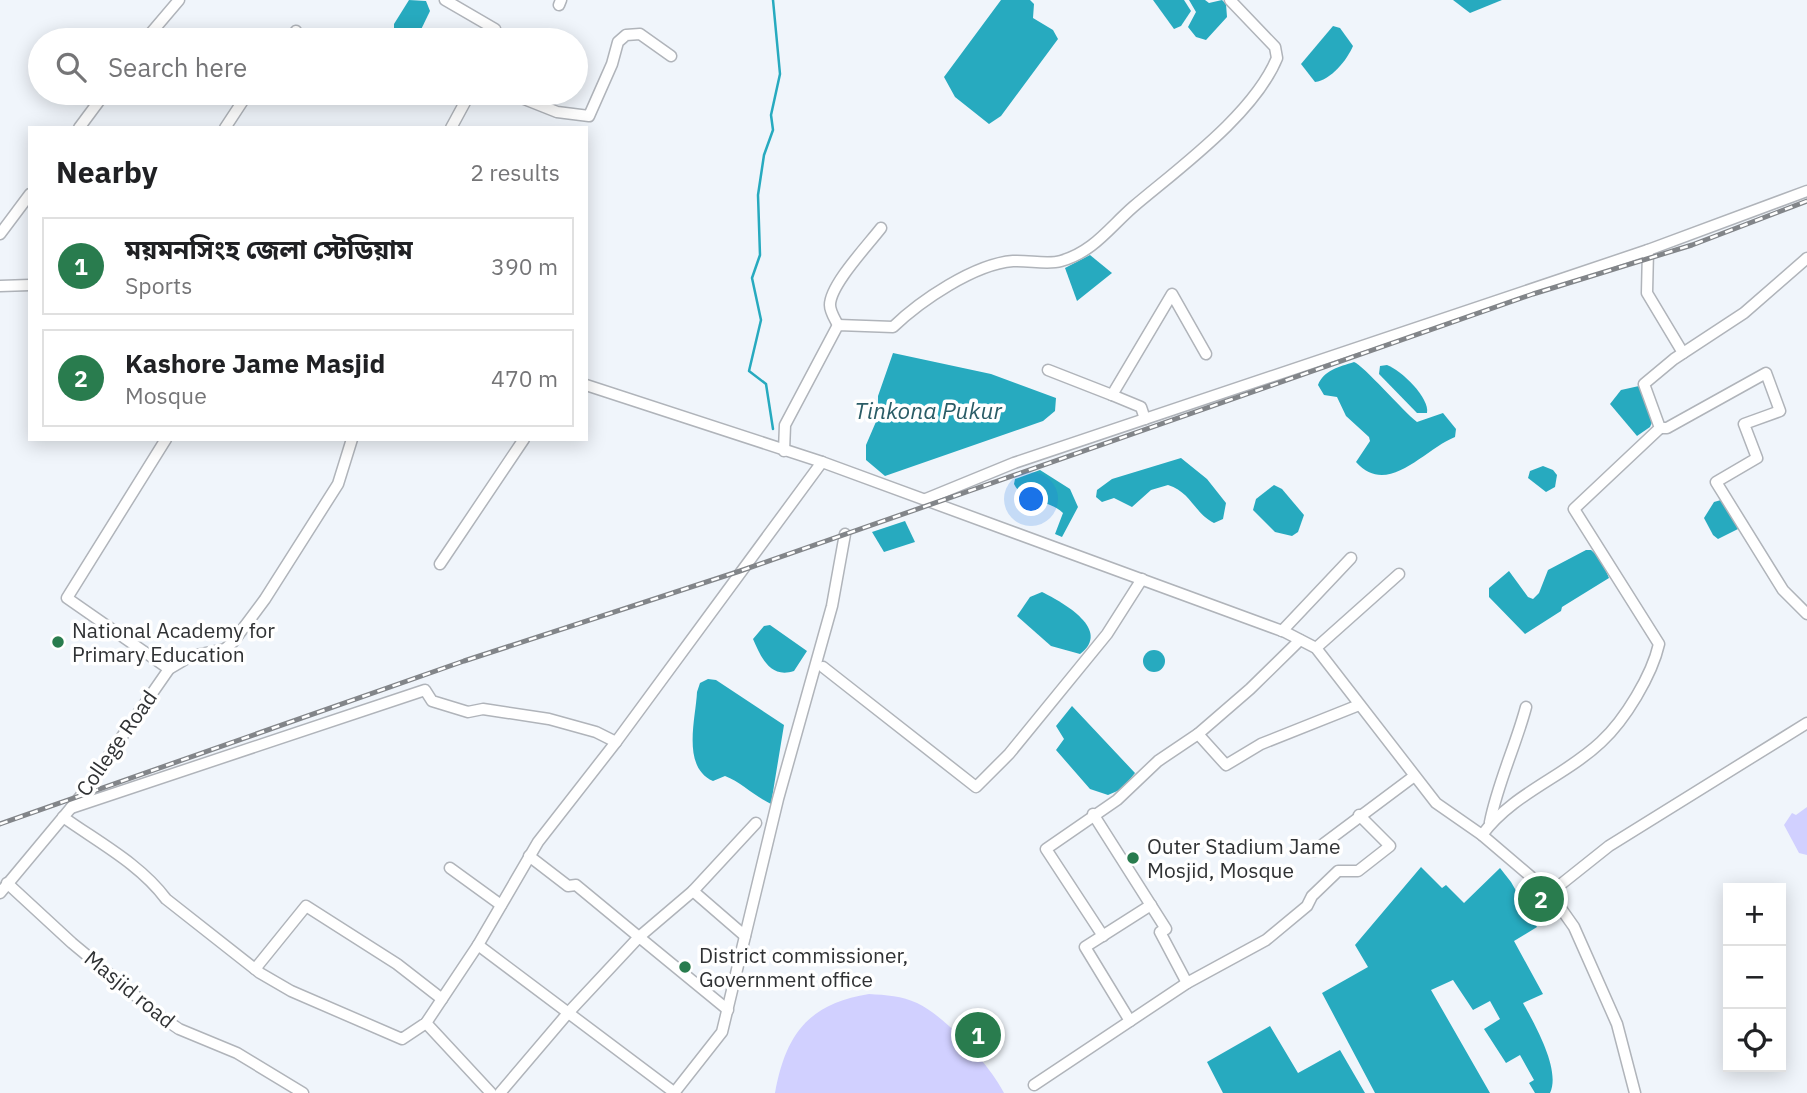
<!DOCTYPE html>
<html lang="en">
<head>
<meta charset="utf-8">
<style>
	body { margin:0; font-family:"IBM Plex Sans","Noto Sans Bengali",sans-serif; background:#f2f2f2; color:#202124 }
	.controls { position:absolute; right:21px; bottom:21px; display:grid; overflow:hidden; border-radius:0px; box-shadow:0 4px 18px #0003 }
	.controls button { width:63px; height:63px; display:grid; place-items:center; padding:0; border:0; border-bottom:2px solid #e0e0e0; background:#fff; color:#202124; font:35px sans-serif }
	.you { position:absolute; left:1032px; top:500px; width:24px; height:24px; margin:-18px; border:5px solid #fff; border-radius:50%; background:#1a73e8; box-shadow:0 0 0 10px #1a73e833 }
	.badge { display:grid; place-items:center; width:46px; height:46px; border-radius:50%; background:#297c4e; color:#fff; font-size:23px; font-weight:700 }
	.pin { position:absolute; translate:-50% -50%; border:4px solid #fff; box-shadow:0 2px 7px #0006 }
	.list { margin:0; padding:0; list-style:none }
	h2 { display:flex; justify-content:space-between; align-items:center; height:91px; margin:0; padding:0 28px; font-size:30px }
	h2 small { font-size:23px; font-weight:400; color:#757577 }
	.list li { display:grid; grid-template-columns:46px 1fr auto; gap:21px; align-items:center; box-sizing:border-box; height:98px; margin:0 14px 14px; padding:0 14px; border:2px solid #e0e0e0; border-radius:0px }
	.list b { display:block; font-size:26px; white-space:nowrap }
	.list p { margin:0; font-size:23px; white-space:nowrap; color:#757577 }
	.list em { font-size:23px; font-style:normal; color:#757577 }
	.icon { flex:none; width:38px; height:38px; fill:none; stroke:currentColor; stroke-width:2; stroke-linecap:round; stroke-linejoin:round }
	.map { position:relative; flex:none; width:1807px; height:1093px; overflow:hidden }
	.search { position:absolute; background:#fff; box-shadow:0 4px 18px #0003; left:28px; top:28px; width:560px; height:77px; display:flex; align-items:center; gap:18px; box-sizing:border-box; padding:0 24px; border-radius:38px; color:#757577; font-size:26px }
	.panel { position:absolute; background:#fff; box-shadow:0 4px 18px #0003; left:28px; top:126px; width:560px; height:315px; border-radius:0px }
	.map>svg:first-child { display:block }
</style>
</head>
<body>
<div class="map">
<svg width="1807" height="1093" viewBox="0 0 1807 1093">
	<rect width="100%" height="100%" fill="#f0f5fb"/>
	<!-- green -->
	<g fill="#d1d0ff">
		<polygon points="1807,807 1807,855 1799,853 1784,825 1792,813 1796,815"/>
		<path d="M869,994C886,995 902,996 917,1003C945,1016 990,1065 1004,1093H775C786,1034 808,1004 869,994Z"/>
	</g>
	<!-- water -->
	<g fill="#27aabf">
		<polygon points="409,0 426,1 430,11 416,40 407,40 394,33 394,24"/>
		<polygon points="1001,0 1030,0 1034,4 1033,18 1053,30 1058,39 1001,116 989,124 955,97 944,77"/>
		<polygon points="1153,0 1184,0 1191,11 1181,26 1174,29"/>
		<polygon points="1189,0 1205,0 1209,3 1222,0 1226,4 1227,17 1206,40 1196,37 1188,27 1196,12"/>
		<polygon points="1453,0 1502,0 1470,13"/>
		<path d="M1333,26L1340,28L1353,46C1347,60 1331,80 1315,82L1301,64Z"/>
		<polygon points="1090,255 1112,273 1077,301 1065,268"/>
		<polygon points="893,353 991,374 1056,398 1055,411 1043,421 885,476 866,460 866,445 878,417 878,396"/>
		<path d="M1354,362C1363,365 1403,411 1417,422L1443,413L1456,429L1455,437C1424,449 1388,498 1356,462L1370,441L1369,437L1346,416L1337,397L1324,395L1318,385C1324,370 1339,367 1354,362Z"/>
		<path d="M1387,365C1401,370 1430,398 1427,413H1417L1379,374L1380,366Z"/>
		<polygon points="1639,386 1653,420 1650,427 1637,436 1610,404 1621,390"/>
		<path d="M1181,458L1207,479L1226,503L1223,519L1214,523C1194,513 1191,492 1168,485L1151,490L1132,507L1114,498L1102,502L1096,497L1097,490L1112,479Z"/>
		<polygon points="1543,466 1553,470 1557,475 1555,487 1546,492 1528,478 1530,471"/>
		<path d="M1040,470L1070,489L1078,507L1062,537L1055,534L1063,513C1049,499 1023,503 1014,484L1015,479Z"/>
		<polygon points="1274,485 1282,489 1304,515 1298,532 1292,536 1275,532 1253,510 1256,499"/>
		<polygon points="1721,500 1740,528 1718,539 1713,535 1704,518 1714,502"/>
		<polygon points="905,521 915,542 884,552 872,532"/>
		<polygon points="1586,550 1591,550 1601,559 1609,578 1562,607 1561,611 1525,634 1489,597 1489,588 1509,571 1528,597 1533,599 1539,593 1548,570"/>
		<path d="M1042,592C1064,603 1112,630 1080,654L1051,646L1017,616L1030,597Z"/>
		<path d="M770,625L807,651L794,671C770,679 761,657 753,639L764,626Z"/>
		<circle cx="1154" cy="661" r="11"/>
		<path d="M708,679L716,680L784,725L771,804C754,796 741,782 725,776L713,781C681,767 696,718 697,692L700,683Z"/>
		<polygon points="1072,706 1135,773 1122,789 1108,795 1090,789 1056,750 1064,739 1056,726"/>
		<path d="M1421,867L1442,888L1446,885L1464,903L1500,868L1511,882L1537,927L1514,941L1543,994L1523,1003C1535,1025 1561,1070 1550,1093H1535L1529,1083L1534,1080L1520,1055L1506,1063L1484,1029L1500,1019L1490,1001L1473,1010L1453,980L1431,990L1490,1093H1375L1322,993L1368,967L1355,945Z"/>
		<polygon points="1270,1026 1298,1073 1340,1050 1365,1093 1223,1093 1207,1062"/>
	</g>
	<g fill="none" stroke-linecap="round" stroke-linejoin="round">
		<!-- stream -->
		<polyline stroke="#27aabf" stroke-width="2.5" points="773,0 780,74 771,115 773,130 764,155 758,195 760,255 752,278 761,320 749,371 766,384 773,429"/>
		<defs>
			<g id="minor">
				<polyline points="445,0 495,29 490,40"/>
				<polyline points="559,5 561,0"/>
				<polyline points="145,40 179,0"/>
				<polyline points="289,40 296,31"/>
				<polyline points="509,93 557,112 589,116 612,64 618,42 626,35 640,34 671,56"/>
				<polyline points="79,128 105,93"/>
				<polyline points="225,128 248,93"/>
				<polyline points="451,128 470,93"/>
				<polyline points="0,234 30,194"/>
				<polyline points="1648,250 1647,293 1683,353"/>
				<polyline points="0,286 30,285"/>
				<path d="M838,325C835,319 830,312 830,305C830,285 868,245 881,228"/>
				<polyline points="1048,370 1112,395 1172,294 1206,354"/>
				<polyline points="586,385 822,462 1285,632 1316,648 1436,803 1482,835 1550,893 1574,927 1617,1024 1635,1093"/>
				<polyline points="1112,395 1141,407 1145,419"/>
				<polyline points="1660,428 1667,428 1766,373 1780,411 1744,424 1757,458 1716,482 1783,590 1807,614"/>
				<polyline points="166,439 67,598 169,669"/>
				<path d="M784,451L785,425L838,325L893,327C920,301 974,264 1013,261C1029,260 1047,265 1061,261C1093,252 1109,228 1133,207C1179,168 1254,114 1277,58L1275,47L1230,0"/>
				<polyline points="926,499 1014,463 1648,250 1807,191"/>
				<polyline points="440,564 524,439"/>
				<polyline points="1282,631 1351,558"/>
				<polyline points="1316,648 1399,574"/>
				<polyline points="823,667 976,787 1009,754 1107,634 1142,579"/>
				<polyline points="1198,734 1250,689 1300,640"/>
				<polyline points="71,808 425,690 432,701 468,712 483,709 549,719 596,732 616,742"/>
				<polyline points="1093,814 1166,929 1160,932 1187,983"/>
				<path d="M63,817C98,842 140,864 166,899L260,973L291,991L402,1039L426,1023L478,945L538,842L616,742L822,462"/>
				<path d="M1490,822C1498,782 1516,745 1526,707"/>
				<path d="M1482,835C1513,793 1564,777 1601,742C1625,720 1652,675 1659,644L1574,509L1660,428L1644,384L1674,359L1744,313L1807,258"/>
				<polyline points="1314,851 1413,777"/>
				<polyline points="529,856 568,886 576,885 639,937 693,891 745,936"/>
				<polyline points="450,868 501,905"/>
				<polyline points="7,883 72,943 160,1016 179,1029 237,1053 303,1093"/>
				<polyline points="693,891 756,823"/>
				<polyline points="0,893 80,797 169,669 191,656 225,649 233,642 265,599 338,484 352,439"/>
				<polyline points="1550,893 1609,846 1807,723"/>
				<polyline points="1103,936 1046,849 1117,800 1158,761 1198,734 1226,765 1261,744 1359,705"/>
				<polyline points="478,945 675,1093"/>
				<polyline points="255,969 306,906 397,964 442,999"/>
				<polyline points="1130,1021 1085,947 1151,905"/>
				<polyline points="426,1023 491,1093"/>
				<polyline points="1034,1085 1187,983 1266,940 1307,906 1312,896 1338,871 1358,871 1390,846 1359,815"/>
				<polyline points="500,1093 568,1013 639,937 728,1010"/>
				<polyline points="674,1093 722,1032 778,799 832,606 845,534"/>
			</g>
		</defs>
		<!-- minor casing -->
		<use href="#minor" stroke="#b0b4ba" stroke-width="13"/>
		<!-- minor -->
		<use href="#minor" stroke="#fff" stroke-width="10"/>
		<defs>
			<polyline id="rail" points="0,824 464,661 740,571 1533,294 1692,245 1807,201"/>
		</defs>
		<!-- rail casing -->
		<use href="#rail" stroke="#828589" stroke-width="5"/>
		<!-- rail -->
		<use href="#rail" stroke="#fff" stroke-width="2.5" stroke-dasharray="8" stroke-linecap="butt"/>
	</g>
	<!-- markers -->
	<g fill="#297c4e" stroke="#fff" stroke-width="2.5">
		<circle cx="58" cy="642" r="7"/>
		<circle cx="1133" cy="858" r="7"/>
		<circle cx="685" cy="967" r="7"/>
	</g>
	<g text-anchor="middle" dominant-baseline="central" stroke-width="7" stroke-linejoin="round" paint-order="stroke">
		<!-- poi labels -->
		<g font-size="21" fill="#303234" stroke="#fff" text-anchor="start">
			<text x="72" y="630">National Academy for<tspan x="72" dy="24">Primary Education</tspan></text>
			<text x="1147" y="846">Outer Stadium Jame<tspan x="1147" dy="24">Mosjid, Mosque</tspan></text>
			<text x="699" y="955">District commissioner,<tspan x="699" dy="24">Government office</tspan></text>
		</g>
		<!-- street labels -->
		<g font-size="21" fill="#303234" stroke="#fff">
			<text transform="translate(116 743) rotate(-55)">College Road</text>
			<text transform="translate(130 989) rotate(39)">Masjid road</text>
		</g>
		<!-- water labels -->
		<g font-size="23" font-style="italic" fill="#2a5c66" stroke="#fff">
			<text x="928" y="410">Tinkona Pukur</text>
		</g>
	</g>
</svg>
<div class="controls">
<button>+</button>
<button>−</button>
<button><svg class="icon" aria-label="locate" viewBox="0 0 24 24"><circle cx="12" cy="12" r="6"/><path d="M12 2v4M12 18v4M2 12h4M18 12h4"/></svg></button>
</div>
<div class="you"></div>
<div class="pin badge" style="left:978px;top:1035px">1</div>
<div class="pin badge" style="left:1541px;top:899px">2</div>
<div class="search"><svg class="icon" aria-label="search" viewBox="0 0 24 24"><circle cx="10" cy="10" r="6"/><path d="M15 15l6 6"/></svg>Search here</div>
<section class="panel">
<h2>Nearby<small>2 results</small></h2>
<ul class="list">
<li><span class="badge">1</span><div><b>ময়মনসিংহ জেলা স্টেডিয়াম</b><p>Sports</p></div><em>390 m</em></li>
<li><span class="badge">2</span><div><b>Kashore Jame Masjid</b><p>Mosque</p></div><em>470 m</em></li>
</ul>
</section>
</div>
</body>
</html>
